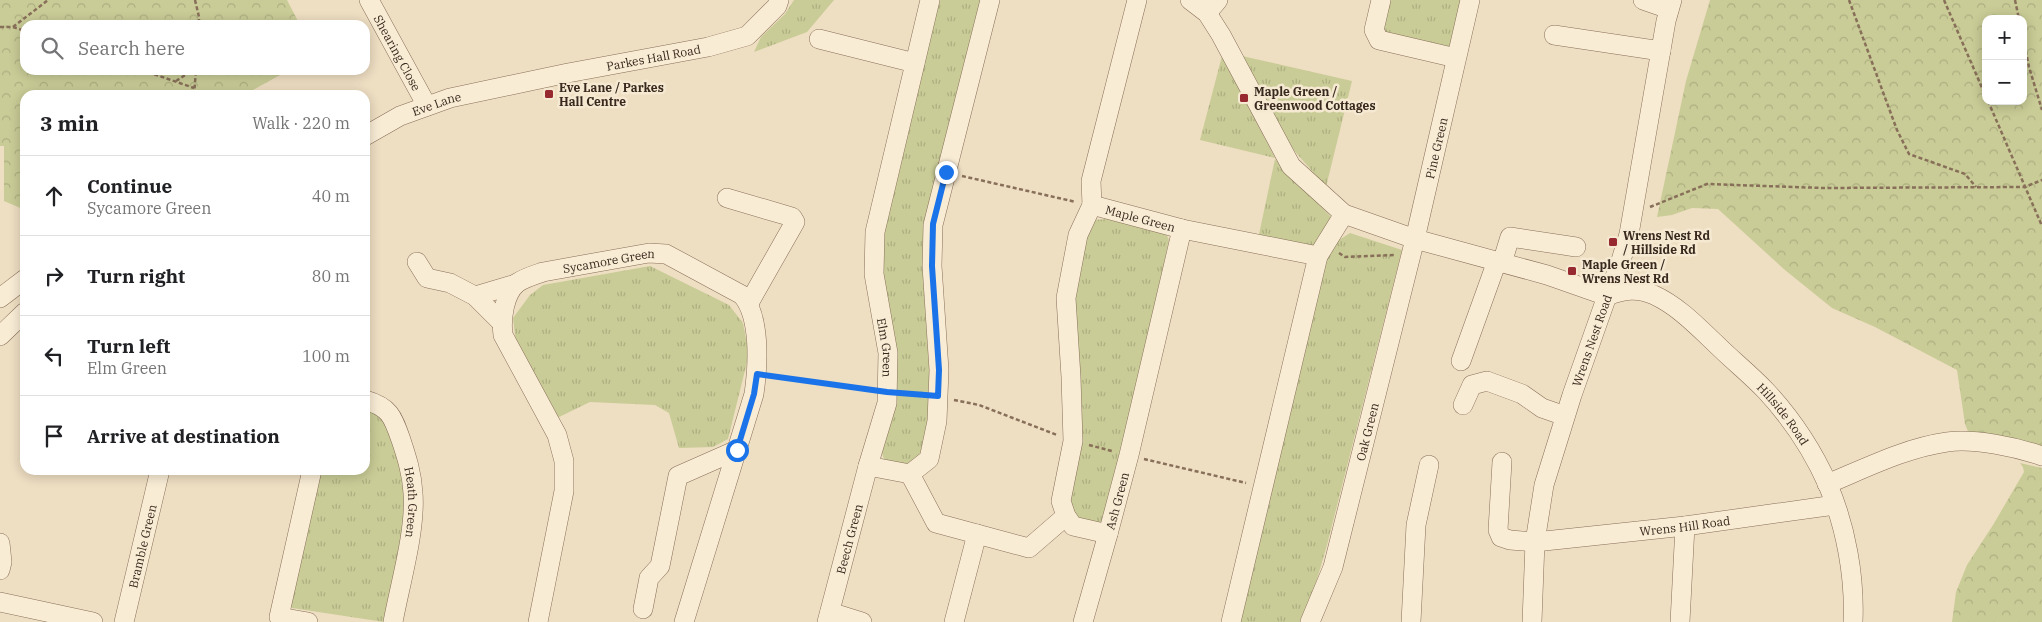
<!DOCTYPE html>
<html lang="en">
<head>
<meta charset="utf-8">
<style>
	body { margin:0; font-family:"IBM Plex Serif",serif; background:#f2f2f2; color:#202124 }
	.controls { position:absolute; right:15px; top:15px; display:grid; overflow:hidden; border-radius:10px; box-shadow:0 2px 12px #0003 }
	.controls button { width:45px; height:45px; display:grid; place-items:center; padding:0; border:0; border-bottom:1px solid #e0e0e0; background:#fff; color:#202124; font:25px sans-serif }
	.stop { position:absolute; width:15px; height:15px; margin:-11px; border:4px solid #1a73e8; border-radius:50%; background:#fff }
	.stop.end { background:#1a73e8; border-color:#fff; box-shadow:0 1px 5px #0008 }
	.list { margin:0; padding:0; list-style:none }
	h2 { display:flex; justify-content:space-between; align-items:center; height:65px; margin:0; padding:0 20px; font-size:21px }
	h2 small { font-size:16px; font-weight:400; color:#757577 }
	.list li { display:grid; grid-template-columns:32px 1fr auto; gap:15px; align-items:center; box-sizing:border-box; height:80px; padding:0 20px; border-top:1px solid #e0e0e0 }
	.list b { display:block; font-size:19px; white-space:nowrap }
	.list p { margin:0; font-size:16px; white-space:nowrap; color:#757577 }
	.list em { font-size:16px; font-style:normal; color:#757577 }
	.icon { flex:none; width:28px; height:28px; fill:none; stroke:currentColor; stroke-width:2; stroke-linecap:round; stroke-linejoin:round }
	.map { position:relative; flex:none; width:2042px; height:622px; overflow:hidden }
	.search { position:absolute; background:#fff; box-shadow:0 2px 12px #0003; left:20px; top:20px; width:350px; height:55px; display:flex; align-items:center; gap:12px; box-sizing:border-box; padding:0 18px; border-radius:15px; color:#757577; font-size:19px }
	.panel { position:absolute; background:#fff; box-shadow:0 2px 12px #0003; left:20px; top:90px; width:350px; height:385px; border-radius:15px }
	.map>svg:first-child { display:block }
</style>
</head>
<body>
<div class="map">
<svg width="2042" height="622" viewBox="0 0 2042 622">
	<defs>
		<pattern id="grass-tufts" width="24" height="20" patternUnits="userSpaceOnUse" patternTransform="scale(1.25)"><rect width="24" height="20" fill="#c9cc96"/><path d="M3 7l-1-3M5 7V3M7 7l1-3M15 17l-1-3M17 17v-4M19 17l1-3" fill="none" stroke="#adaf81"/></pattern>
		<pattern id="park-crowns" width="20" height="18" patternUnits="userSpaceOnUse" patternTransform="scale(1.25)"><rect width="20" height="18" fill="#c9cc96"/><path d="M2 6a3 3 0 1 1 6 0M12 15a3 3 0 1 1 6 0" fill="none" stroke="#adaf81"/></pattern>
	</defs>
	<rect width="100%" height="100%" fill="#eedec2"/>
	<!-- grass -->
	<g fill="url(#grass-tufts)">
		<polygon points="794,0 834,0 807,32 754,52 761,37 785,14"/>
		<path d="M939,0H982L924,238V291L931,337L935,394L923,457C907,469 901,467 884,459L881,450V235Z"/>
		<polygon points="1387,0 1463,0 1450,49 1379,31"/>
		<polygon points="1222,56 1275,158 1200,140"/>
		<polygon points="1242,56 1352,81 1326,187 1284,139"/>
		<polygon points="1275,159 1331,217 1326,235 1312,252 1258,239"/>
		<polygon points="1107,219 1166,234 1169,240 1139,376 1101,528 1079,523 1068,503 1073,299 1081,242 1093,220"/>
		<polygon points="1350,233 1402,250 1327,545 1306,617 1301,622 1236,622 1320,267 1336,242"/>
		<polygon points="650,266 729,305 743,323 749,354 728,439 713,447 679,448 669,413 655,405 590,402 557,418 516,343 513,318 530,295 543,285"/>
		<polygon points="365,407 378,410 390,428 407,488 407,519 391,609 384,622 292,608 289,596 319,470 365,470"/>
	</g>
	<!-- park -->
	<g fill="url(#park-crowns)" fill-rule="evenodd">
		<polygon points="0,0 287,0 300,25 25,25 25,70 289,70 244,95 25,95 25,210 4,201 4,146 0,146"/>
		<path d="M1710,0H2042V448L1969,434L1965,424L1957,370L1875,327L1832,308L1785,270L1718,209L1692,208L1672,215L1657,217L1686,81ZM1986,19H2023V101H1986Z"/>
		<polygon points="2020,463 2042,468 2042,622 1952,622 1956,592 1967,565 1993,525 2024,472 2023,467"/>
	</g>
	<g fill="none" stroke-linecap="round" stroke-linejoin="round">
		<defs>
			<g id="minor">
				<path id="s1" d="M369,0L427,106"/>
				<path id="s2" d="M930,0L875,232L874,274L888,353L887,403L868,466L910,474L929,459L937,421L939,370L932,266L933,225L990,0"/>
				<path id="s3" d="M1137,0L1091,181L1092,205L1182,229L1318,256L1344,214"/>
				<polyline points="1190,0 1207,13 1221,35 1291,166 1344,214 1415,239 1547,275 1607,296"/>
				<polyline points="1381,0 1374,30 1379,40 1456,58"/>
				<polyline points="1643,0 1669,9"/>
				<polyline points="1207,13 1218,0"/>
				<polyline points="1554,35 1661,51"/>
				<polyline points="819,39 915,63"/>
				<path id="s4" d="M365,136L400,116L450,98L568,73L708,47L747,36L777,6L779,0"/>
				<polyline points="727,198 792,217 795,222 749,303"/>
				<path id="s5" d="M1092,205L1078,235L1066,298L1071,377L1073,441L1061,501L1066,516L1073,526L1108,534L1129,455L1182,229"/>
				<polyline points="417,262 427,278 450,283 475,296 502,323"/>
				<polyline points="1502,263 1510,237 1576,247"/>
				<polyline points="475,296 516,284"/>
				<path id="s6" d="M1607,296C1623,290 1637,287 1654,295C1678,306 1697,326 1716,344C1732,360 1750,374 1766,391C1791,418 1813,451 1828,485C1846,527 1855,577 1853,622"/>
				<polyline points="0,298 25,279"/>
				<polyline points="0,336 25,312"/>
				<polyline points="1461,361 1497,261"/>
				<path id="s7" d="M365,400C390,407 393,417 401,440C407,458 412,474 413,493C416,530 400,584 393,622"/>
				<polyline points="1463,405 1472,385 1487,381 1522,394 1542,408 1565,416"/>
				<path id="s8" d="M1502,462L1498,530L1501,537L1510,540L1535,542L1685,526L1835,505"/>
				<polyline points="910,474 936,523 1029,548 1066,516"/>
				<path d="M1827,484C1866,468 1905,448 1947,442C1974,438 2016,447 2042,456"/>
				<polyline points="0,543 2,562 0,570"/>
				<polyline points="0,602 93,622"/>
				<polyline points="643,609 649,578 660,566 678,476 737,450"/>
				<polyline points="830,612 862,622"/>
				<path id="s9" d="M124,622L160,470"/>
				<polyline points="308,622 279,617 312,470"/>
				<path id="s10" d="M538,622L564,491V461L557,435L503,335C501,319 504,294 517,283C524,278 534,275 543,272L649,253L666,254L742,295C761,317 758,366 754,394L684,622"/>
				<path id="s11" d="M827,622L868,466"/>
				<polyline points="954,622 977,534"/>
				<polyline points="1083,622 1108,534"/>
				<polyline points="1231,622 1318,256"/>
				<path id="s12" d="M1310,622L1333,567L1415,239L1470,0"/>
				<polyline points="1411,622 1416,525 1429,465"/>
				<path id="s13" d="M1532,622L1535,542L1544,485L1572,395L1607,296L1619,267L1629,234L1666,21L1672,0"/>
				<polyline points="1680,622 1685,526"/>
			</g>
		</defs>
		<!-- minor casing -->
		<use href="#minor" stroke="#886f59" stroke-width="20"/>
		<!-- path -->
		<g stroke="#886f59" stroke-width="2.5" stroke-dasharray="4 2.5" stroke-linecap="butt">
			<polyline points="195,0 199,17 199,25"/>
			<polyline points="1849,0 1897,130 1909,154 1965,174 1976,187"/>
			<polyline points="1944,0 1986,97"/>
			<polyline points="2015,0 2019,19"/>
			<polyline points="0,27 13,27 48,0"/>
			<polyline points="13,27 25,31"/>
			<polyline points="2023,38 2029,67 2042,110"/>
			<polyline points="142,70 194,88"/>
			<polyline points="176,81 193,70"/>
			<polyline points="194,95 196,70"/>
			<polyline points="1988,101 2042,226"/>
			<polyline points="962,176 1076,202"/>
			<polyline points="1650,207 1707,184 1823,188 2025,187 2042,180"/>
			<polyline points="1339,253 1345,257 1395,255"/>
			<polyline points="773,376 872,389"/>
			<polyline points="905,393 921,395"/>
			<polyline points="954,400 979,405 1057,435"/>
			<polyline points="1089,445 1112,451"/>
			<polyline points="1144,459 1246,483"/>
		</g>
		<!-- minor -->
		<use href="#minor" stroke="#f9ecd5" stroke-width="19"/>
	</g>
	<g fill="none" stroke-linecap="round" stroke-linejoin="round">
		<!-- route -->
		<polyline stroke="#1a73e8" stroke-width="6" points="737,450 754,394 757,374 887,392 938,396 939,370 932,266 933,224 946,172"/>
	</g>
	<!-- markers -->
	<g fill="#972931" stroke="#f5e9d2" stroke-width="2">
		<rect x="544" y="89" width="10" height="10" rx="2.5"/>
		<rect x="1239" y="93" width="10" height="10" rx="2.5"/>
		<rect x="1608" y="237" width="10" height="10" rx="2.5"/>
		<rect x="1567" y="266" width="10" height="10" rx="2.5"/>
	</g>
	<g text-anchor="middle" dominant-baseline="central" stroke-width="5" stroke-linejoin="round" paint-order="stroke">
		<!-- street labels -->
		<g font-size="12" fill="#38281d" stroke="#f5e9d2">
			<text stroke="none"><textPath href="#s1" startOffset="60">Shearing Close</textPath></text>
			<text stroke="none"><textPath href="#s4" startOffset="301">Parkes Hall Road</textPath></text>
			<text stroke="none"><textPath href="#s4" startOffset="79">Eve Lane</textPath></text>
			<text stroke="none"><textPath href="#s12" startOffset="491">Pine Green</textPath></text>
			<text stroke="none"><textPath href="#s3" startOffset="261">Maple Green</textPath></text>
			<text stroke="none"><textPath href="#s10" startOffset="455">Sycamore Green</textPath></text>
			<text stroke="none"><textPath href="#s13" startOffset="290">Wrens Nest Road</textPath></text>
			<text stroke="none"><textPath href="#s2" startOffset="355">Elm Green</textPath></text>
			<text stroke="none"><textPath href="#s6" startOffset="225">Hillside Road</textPath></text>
			<text stroke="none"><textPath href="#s12" startOffset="199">Oak Green</textPath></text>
			<text stroke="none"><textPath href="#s5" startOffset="400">Ash Green</textPath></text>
			<text stroke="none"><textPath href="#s7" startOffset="121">Heath Green</textPath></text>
			<text stroke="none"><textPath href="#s8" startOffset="261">Wrens Hill Road</textPath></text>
			<text stroke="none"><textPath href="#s11" startOffset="86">Beech Green</textPath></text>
			<text stroke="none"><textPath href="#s9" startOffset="78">Bramble Green</textPath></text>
		</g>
		<!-- poi labels -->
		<g font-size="12" font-weight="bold" fill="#38281d" stroke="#f5e9d2" text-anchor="start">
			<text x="559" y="87">Eve Lane / Parkes<tspan x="559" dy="14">Hall Centre</tspan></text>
			<text x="1254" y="91">Maple Green /<tspan x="1254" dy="14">Greenwood Cottages</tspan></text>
			<text x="1623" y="235">Wrens Nest Rd<tspan x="1623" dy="14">/ Hillside Rd</tspan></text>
			<text x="1582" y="264">Maple Green /<tspan x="1582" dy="14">Wrens Nest Rd</tspan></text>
		</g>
	</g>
</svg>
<div class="controls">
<button>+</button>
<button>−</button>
</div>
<div class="stop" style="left:737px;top:450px"></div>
<div class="stop end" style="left:946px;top:172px"></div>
<div class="search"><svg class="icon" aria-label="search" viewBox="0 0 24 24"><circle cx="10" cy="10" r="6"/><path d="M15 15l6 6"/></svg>Search here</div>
<section class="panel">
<h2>3 min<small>Walk · 220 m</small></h2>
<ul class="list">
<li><svg class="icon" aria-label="ahead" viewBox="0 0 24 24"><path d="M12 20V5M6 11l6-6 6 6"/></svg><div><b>Continue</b><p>Sycamore Green</p></div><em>40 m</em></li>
<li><svg class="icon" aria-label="right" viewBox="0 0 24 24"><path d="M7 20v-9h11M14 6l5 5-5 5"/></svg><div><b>Turn right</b></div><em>80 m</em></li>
<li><svg class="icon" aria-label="left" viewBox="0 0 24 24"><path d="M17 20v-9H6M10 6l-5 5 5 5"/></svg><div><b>Turn left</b><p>Elm Green</p></div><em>100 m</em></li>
<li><svg class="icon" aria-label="arrive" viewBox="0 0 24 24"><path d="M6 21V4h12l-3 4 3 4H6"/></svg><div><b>Arrive at destination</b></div></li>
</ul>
</section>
</div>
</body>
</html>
